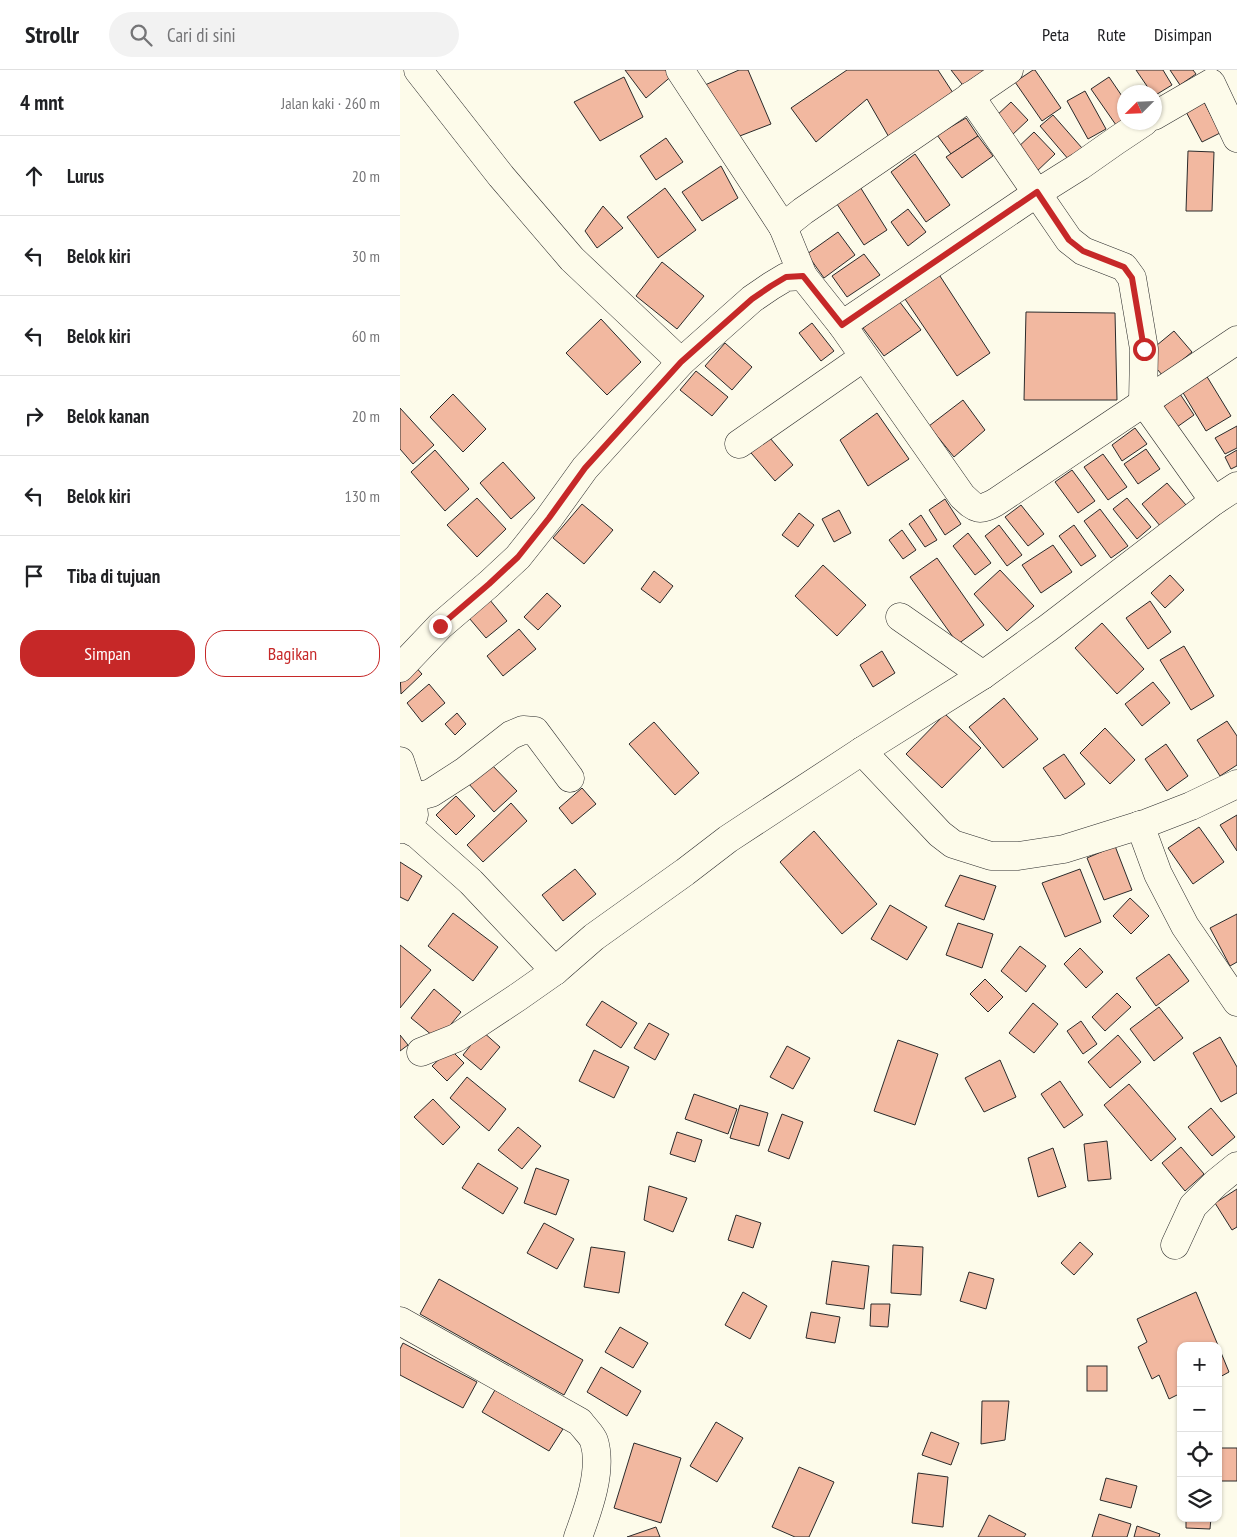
<!DOCTYPE html>
<html lang="id">
<head>
<meta charset="utf-8">
<style>
	body { margin:0; font-family:"PT Sans Narrow",sans-serif; background:#f2f2f2; color:#202124 }
	.controls { position:absolute; right:15px; bottom:15px; display:grid; overflow:hidden; border-radius:10px; box-shadow:0 1px 4px #0004 }
	.controls button { width:45px; height:45px; display:grid; place-items:center; padding:0; border:0; border-bottom:1px solid #e0e0e0; background:#fff; color:#202124; font:25px sans-serif }
	.compass { position:absolute; left:717px; top:15px; width:45px; height:45px; border-radius:50%; background:#fff; box-shadow:0 1px 4px #0004; rotate:246deg }
	.stop { position:absolute; width:15px; height:15px; margin:-11px; border:4px solid #c62828; border-radius:50%; background:#fff }
	.stop.end { background:#c62828; border-color:#fff; box-shadow:0 1px 5px #0008 }
	.list { margin:0; padding:0; list-style:none }
	h2 { display:flex; justify-content:space-between; align-items:center; height:65px; margin:0; padding:0 20px; font-size:21px }
	h2 small { font-size:16px; font-weight:400; color:#757577 }
	.list li { display:grid; grid-template-columns:32px 1fr auto; gap:15px; align-items:center; box-sizing:border-box; height:80px; padding:0 20px; border-top:1px solid #e0e0e0 }
	.list b { display:block; font-size:19px; white-space:nowrap }
	.list em { font-size:16px; font-style:normal; color:#757577 }
	.actions { display:flex; gap:10px; padding:15px 20px }
	.actions a { flex:1; padding:11px 0; border:1px solid #c62828; border-radius:20px; text-align:center; font-size:18px; color:#c62828 }
	.actions .main { background:#c62828; color:#fff }
	.icon { flex:none; width:28px; height:28px; fill:none; stroke:currentColor; stroke-width:2; stroke-linecap:round; stroke-linejoin:round }
	.map { position:relative; flex:none; width:837px; height:1467px; overflow:hidden }
	header { display:flex; align-items:center; gap:30px; box-sizing:border-box; height:70px; padding:0 25px; background:#fff; border-bottom:1px solid #e0e0e0 }
	header strong { font-size:24px }
	nav { display:flex; gap:28px; margin-inline-start:auto; font-size:18px }
	.search { width:350px; height:45px; background:#f2f2f2; display:flex; align-items:center; gap:12px; box-sizing:border-box; padding:0 18px; border-radius:28px; color:#757577; font-size:19px }
	main { display:flex }
	aside { flex:1; background:#fff }
	.map>svg:first-child { display:block }
</style>
</head>
<body>
<header>
<strong>Strollr</strong>
<div class="search"><svg class="icon" aria-label="search" viewBox="0 0 24 24"><circle cx="10" cy="10" r="6"/><path d="M15 15l6 6"/></svg>Cari di sini</div>
<nav><a>Peta</a><a>Rute</a><a>Disimpan</a></nav>
</header>
<main>
<aside>
<h2>4 mnt<small>Jalan kaki · 260 m</small></h2>
<ul class="list">
<li><svg class="icon" aria-label="ahead" viewBox="0 0 24 24"><path d="M12 20V5M6 11l6-6 6 6"/></svg><div><b>Lurus</b></div><em>20 m</em></li>
<li><svg class="icon" aria-label="left" viewBox="0 0 24 24"><path d="M17 20v-9H6M10 6l-5 5 5 5"/></svg><div><b>Belok kiri</b></div><em>30 m</em></li>
<li><svg class="icon" aria-label="left" viewBox="0 0 24 24"><path d="M17 20v-9H6M10 6l-5 5 5 5"/></svg><div><b>Belok kiri</b></div><em>60 m</em></li>
<li><svg class="icon" aria-label="right" viewBox="0 0 24 24"><path d="M7 20v-9h11M14 6l5 5-5 5"/></svg><div><b>Belok kanan</b></div><em>20 m</em></li>
<li><svg class="icon" aria-label="left" viewBox="0 0 24 24"><path d="M17 20v-9H6M10 6l-5 5 5 5"/></svg><div><b>Belok kiri</b></div><em>130 m</em></li>
<li><svg class="icon" aria-label="arrive" viewBox="0 0 24 24"><path d="M6 21V4h12l-3 4 3 4H6"/></svg><div><b>Tiba di tujuan</b></div></li>
</ul>
<div class="actions"><a class="main">Simpan</a><a>Bagikan</a></div>
</aside>
<div class="map">
<svg width="837" height="1467" viewBox="0 0 837 1467">
	<rect width="100%" height="100%" fill="#fdfbea"/>
	<!-- building -->
	<g fill="#f2b8a0" stroke="#2b2b2b">
		<polygon points="225,0 270,0 274,4 246,28"/>
		<polygon points="339,0 348,0 371,54 332,69 305,15"/>
		<polygon points="447,0 538,0 557,29 490,69 467,29 416,72 391,38"/>
		<polygon points="551,0 600,0 569,23"/>
		<polygon points="633,0 635,0 661,38 642,51 615,12"/>
		<polygon points="736,0 763,0 772,15 754,26 754,22 751,22"/>
		<polygon points="770,0 793,0 796,4 780,15"/>
		<polygon points="224,7 243,47 200,71 174,32"/>
		<polygon points="709,7 724,29 724,49 716,55 691,19"/>
		<polygon points="685,21 706,59 688,69 667,31"/>
		<polygon points="802,28 820,63 802,72 784,38"/>
		<polygon points="611,32 628,50 612,65 595,47"/>
		<polygon points="653,45 682,78 669,90 640,56"/>
		<polygon points="566,48 578,66 551,84 537,65"/>
		<polygon points="634,62 655,84 635,103 614,81"/>
		<polygon points="578,66 593,86 562,108 546,87"/>
		<polygon points="266,68 283,92 256,110 240,86"/>
		<polygon points="788,81 814,82 812,141 786,141"/>
		<polygon points="515,84 550,135 526,152 491,102"/>
		<polygon points="321,96 338,128 302,151 282,122"/>
		<polygon points="457,112 487,160 464,175 433,128"/>
		<polygon points="265,118 296,160 258,188 227,147"/>
		<polygon points="203,136 223,158 197,178 185,161"/>
		<polygon points="508,139 526,162 508,176 491,152"/>
		<polygon points="438,162 455,185 424,208 407,184"/>
		<polygon points="464,184 480,205 447,227 432,206"/>
		<polygon points="262,192 304,226 277,259 236,226"/>
		<polygon points="538,203 590,283 557,306 505,229"/>
		<polygon points="499,231 521,260 484,286 463,258"/>
		<polygon points="626,242 715,243 717,330 624,330"/>
		<polygon points="201,249 241,292 207,325 166,283"/>
		<polygon points="412,253 434,281 421,291 399,263"/>
		<polygon points="774,261 792,282 763,306 745,285"/>
		<polygon points="325,273 352,297 332,320 305,296"/>
		<polygon points="296,301 328,327 312,346 280,320"/>
		<polygon points="806,305 831,346 806,361 782,321"/>
		<polygon points="53,324 86,359 63,382 30,347"/>
		<polygon points="780,324 794,345 777,357 763,337"/>
		<polygon points="563,330 585,360 554,387 529,356"/>
		<polygon points="0,338 34,375 13,394 0,379"/>
		<polygon points="477,343 509,389 468,416 440,370"/>
		<polygon points="837,356 837,378 825,384 815,368"/>
		<polygon points="735,358 747,374 722,391 712,375"/>
		<polygon points="364,361 393,395 375,411 346,377"/>
		<polygon points="746,379 760,399 738,414 724,394"/>
		<polygon points="35,380 69,419 45,441 11,402"/>
		<polygon points="837,380 837,396 831,399 825,387"/>
		<polygon points="703,384 727,417 708,430 684,397"/>
		<polygon points="103,392 135,428 111,449 80,413"/>
		<polygon points="672,400 695,431 678,443 655,412"/>
		<polygon points="767,413 786,435 761,457 742,434"/>
		<polygon points="77,428 106,459 77,487 47,455"/>
		<polygon points="727,428 751,457 737,469 713,439"/>
		<polygon points="545,429 561,454 545,465 529,440"/>
		<polygon points="182,434 213,460 184,494 153,468"/>
		<polygon points="621,435 644,464 628,476 605,447"/>
		<polygon points="700,439 728,476 711,488 684,451"/>
		<polygon points="439,440 451,463 434,472 422,449"/>
		<polygon points="399,443 414,455 398,477 382,465"/>
		<polygon points="521,445 537,470 525,477 509,454"/>
		<polygon points="599,455 622,485 607,496 585,466"/>
		<polygon points="674,455 696,486 681,496 659,466"/>
		<polygon points="502,460 516,480 503,489 489,470"/>
		<polygon points="568,463 591,493 575,505 553,476"/>
		<polygon points="653,475 672,502 641,523 622,495"/>
		<polygon points="537,488 584,555 558,574 510,507"/>
		<polygon points="423,495 466,535 437,566 395,526"/>
		<polygon points="600,500 634,536 607,561 574,524"/>
		<polygon points="254,501 273,516 260,533 241,519"/>
		<polygon points="770,505 784,520 765,538 751,523"/>
		<polygon points="147,523 161,536 138,560 124,547"/>
		<polygon points="85,524 107,551 86,568 64,542"/>
		<polygon points="750,531 771,562 748,579 726,548"/>
		<polygon points="702,553 744,599 717,624 675,578"/>
		<polygon points="119,559 136,579 103,606 87,586"/>
		<polygon points="784,576 814,626 791,640 760,590"/>
		<polygon points="482,581 495,603 473,617 460,595"/>
		<polygon points="12,593 22,604 1,624 0,604"/>
		<polygon points="753,612 770,633 742,656 725,634"/>
		<polygon points="29,614 45,633 22,652 7,633"/>
		<polygon points="604,628 638,669 603,698 569,657"/>
		<polygon points="57,643 66,654 55,665 45,654"/>
		<polygon points="545,644 581,678 542,718 506,684"/>
		<polygon points="827,651 837,666 837,695 820,706 797,670"/>
		<polygon points="254,652 299,703 275,725 229,674"/>
		<polygon points="705,658 735,690 710,714 680,683"/>
		<polygon points="766,674 788,706 767,721 745,689"/>
		<polygon points="664,684 685,714 665,729 643,698"/>
		<polygon points="90,693 117,721 94,742 68,713"/>
		<polygon points="182,718 196,734 172,754 159,738"/>
		<polygon points="56,726 75,746 56,765 36,745"/>
		<polygon points="111,733 127,751 83,792 67,775"/>
		<polygon points="837,745 837,781 820,755"/>
		<polygon points="799,757 824,792 793,814 768,778"/>
		<polygon points="414,761 477,834 442,864 380,792"/>
		<polygon points="715,776 732,820 704,830 687,788"/>
		<polygon points="0,792 22,806 8,831 0,827"/>
		<polygon points="175,799 196,824 163,851 142,825"/>
		<polygon points="680,799 701,852 665,867 642,813"/>
		<polygon points="560,805 596,816 584,850 545,836"/>
		<polygon points="730,828 749,846 731,864 713,846"/>
		<polygon points="490,835 527,857 507,890 471,869"/>
		<polygon points="53,843 98,877 73,911 28,876"/>
		<polygon points="837,844 837,892 830,896 810,858"/>
		<polygon points="558,853 593,864 582,898 546,885"/>
		<polygon points="0,875 31,900 0,938"/>
		<polygon points="620,876 646,896 626,922 601,901"/>
		<polygon points="680,878 703,902 686,918 664,894"/>
		<polygon points="769,884 789,911 756,936 736,908"/>
		<polygon points="585,909 603,927 588,942 570,924"/>
		<polygon points="34,919 61,942 38,970 11,948"/>
		<polygon points="717,923 731,937 705,961 692,947"/>
		<polygon points="202,931 237,953 221,978 186,955"/>
		<polygon points="633,933 658,954 634,983 609,963"/>
		<polygon points="759,937 783,968 754,991 730,959"/>
		<polygon points="681,951 697,974 683,984 667,961"/>
		<polygon points="249,953 269,964 255,990 234,978"/>
		<polygon points="82,961 100,977 81,1000 63,985"/>
		<polygon points="0,965 8,975 0,981"/>
		<polygon points="718,965 741,992 710,1018 688,992"/>
		<polygon points="820,967 837,997 837,1023 821,1032 793,983"/>
		<polygon points="498,970 538,984 515,1055 474,1041"/>
		<polygon points="387,976 410,988 393,1019 370,1007"/>
		<polygon points="50,979 64,993 47,1011 32,996"/>
		<polygon points="194,980 229,997 214,1028 179,1011"/>
		<polygon points="600,990 616,1027 584,1042 565,1008"/>
		<polygon points="67,1007 106,1039 89,1061 50,1028"/>
		<polygon points="660,1011 683,1045 664,1058 641,1024"/>
		<polygon points="729,1014 776,1069 751,1091 704,1035"/>
		<polygon points="294,1024 337,1039 328,1064 285,1049"/>
		<polygon points="33,1029 60,1057 43,1075 14,1047"/>
		<polygon points="340,1035 368,1043 359,1076 330,1068"/>
		<polygon points="811,1038 835,1067 812,1086 788,1057"/>
		<polygon points="382,1044 403,1052 389,1089 368,1081"/>
		<polygon points="118,1057 141,1076 122,1099 98,1080"/>
		<polygon points="277,1062 302,1070 295,1092 270,1084"/>
		<polygon points="707,1071 711,1109 688,1111 684,1074"/>
		<polygon points="781,1077 804,1104 785,1121 762,1093"/>
		<polygon points="653,1078 666,1117 638,1127 628,1088"/>
		<polygon points="78,1093 118,1118 103,1144 62,1118"/>
		<polygon points="136,1098 169,1110 156,1145 124,1133"/>
		<polygon points="249,1116 287,1128 273,1162 244,1150"/>
		<polygon points="837,1119 837,1157 832,1160 815,1133"/>
		<polygon points="336,1145 361,1153 353,1178 328,1170"/>
		<polygon points="144,1153 174,1169 157,1199 127,1183"/>
		<polygon points="680,1172 693,1184 674,1205 661,1193"/>
		<polygon points="493,1175 523,1177 521,1225 491,1223"/>
		<polygon points="191,1177 225,1182 219,1223 184,1217"/>
		<polygon points="432,1191 469,1196 464,1239 426,1234"/>
		<polygon points="569,1202 594,1209 586,1239 560,1231"/>
		<polygon points="39,1209 183,1290 164,1325 20,1244"/>
		<polygon points="343,1222 367,1236 350,1269 325,1255"/>
		<polygon points="796,1222 829,1302 818,1308 818,1276 781,1276 781,1323 769,1329 759,1305 752,1309 738,1277 747,1272 737,1249"/>
		<polygon points="471,1234 490,1234 488,1257 470,1256"/>
		<polygon points="411,1242 440,1247 435,1273 406,1268"/>
		<polygon points="220,1257 248,1273 233,1298 205,1282"/>
		<polygon points="3,1273 77,1312 63,1338 0,1305 0,1279"/>
		<rect x="687" y="1296" width="20" height="25"/>
		<polygon points="201,1297 241,1321 227,1346 187,1322"/>
		<polygon points="95,1320 163,1359 149,1381 82,1342"/>
		<polygon points="582,1331 609,1331 605,1370 581,1374"/>
		<polygon points="316,1352 343,1368 317,1412 290,1396"/>
		<polygon points="531,1362 559,1373 551,1395 522,1385"/>
		<polygon points="234,1373 281,1388 261,1453 214,1438"/>
		<rect x="819" y="1378" width="18" height="33"/>
		<polygon points="399,1397 434,1412 409,1467 395,1467 372,1457"/>
		<polygon points="518,1403 548,1407 543,1457 512,1453"/>
		<polygon points="706,1408 737,1416 731,1438 700,1430"/>
		<polygon points="699,1444 731,1454 727,1467 692,1467"/>
		<polygon points="589,1445 626,1464 624,1467 578,1467"/>
		<polygon points="786,1448 811,1448 810,1459 786,1458"/>
		<polygon points="737,1456 760,1464 759,1467 734,1467"/>
		<polygon points="256,1457 260,1467 227,1467"/>
	</g>
	<g fill="none" stroke-linecap="round" stroke-linejoin="round">
		<defs>
			<g id="minor">
				<polyline points="18,0 101,106 172,189 281,292"/>
				<polyline points="280,0 383,157"/>
				<polyline points="570,26 669,170 683,181 724,197 732,208 744,279 743,331 814,431"/>
				<polyline points="754,46 811,13 837,68"/>
				<polyline points="403,206 383,157 403,141 609,0"/>
				<polyline points="442,255 637,123 680,96 717,70 744,52"/>
				<polyline points="339,374 464,287"/>
				<polyline points="500,547 583,605"/>
				<path d="M0,598L40,556L89,514L118,487L149,448L185,398L281,292L352,229L371,216L386,207L403,206L442,255L562,426C576,439 578,442 596,432L837,270"/>
				<polyline points="462,681 540,764 553,774 591,786 618,786 664,779 747,753 791,736 837,714"/>
				<polyline points="0,691 12,728 14,745"/>
				<polyline points="12,728 31,723 65,701 111,665 123,660 135,661 170,708"/>
				<polyline points="740,755 758,804 785,856 837,932"/>
				<polyline points="0,759 7,759 17,764 71,812 155,901"/>
				<polyline points="21,982 56,968 118,927 155,901 194,867 285,802 328,769 462,681 583,605 648,558 814,431 837,416"/>
				<polyline points="775,1175 793,1136 816,1113 837,1096"/>
				<path d="M0,1251L180,1352C184,1358 192,1365 194,1371C203,1400 188,1440 178,1467"/>
			</g>
		</defs>
		<!-- minor casing -->
		<use href="#minor" stroke="#2b2b2b" stroke-width="29"/>
		<!-- minor -->
		<use href="#minor" stroke="#fdfbea" stroke-width="28"/>
	</g>
	<g fill="none" stroke-linecap="round" stroke-linejoin="round">
		<!-- route -->
		<polyline stroke="#c62828" stroke-width="6" points="40,556 89,514 118,487 149,448 185,398 281,292 352,229 371,216 386,207 403,206 442,255 637,122 669,170 683,181 724,197 732,208 744,279"/>
	</g>
</svg>
<div class="controls">
<button>+</button>
<button>−</button>
<button><svg class="icon" aria-label="locate" viewBox="0 0 24 24"><circle cx="12" cy="12" r="6"/><path d="M12 2v4M12 18v4M2 12h4M18 12h4"/></svg></button>
<button><svg class="icon" aria-label="layers" viewBox="0 0 24 24"><path d="M12 4l9 5-9 5-9-5zM3 14l9 5 9-5"/></svg></button>
</div>
<svg class="compass" viewBox="-18 -18 36 36"><path d="M0-13l5 13h-10z" fill="#e53935"/><path d="M0 13l5-13h-10z" fill="#757577"/></svg>
<div class="stop" style="left:744px;top:279px"></div>
<div class="stop end" style="left:40px;top:556px"></div>
</div>
</main>
</body>
</html>
